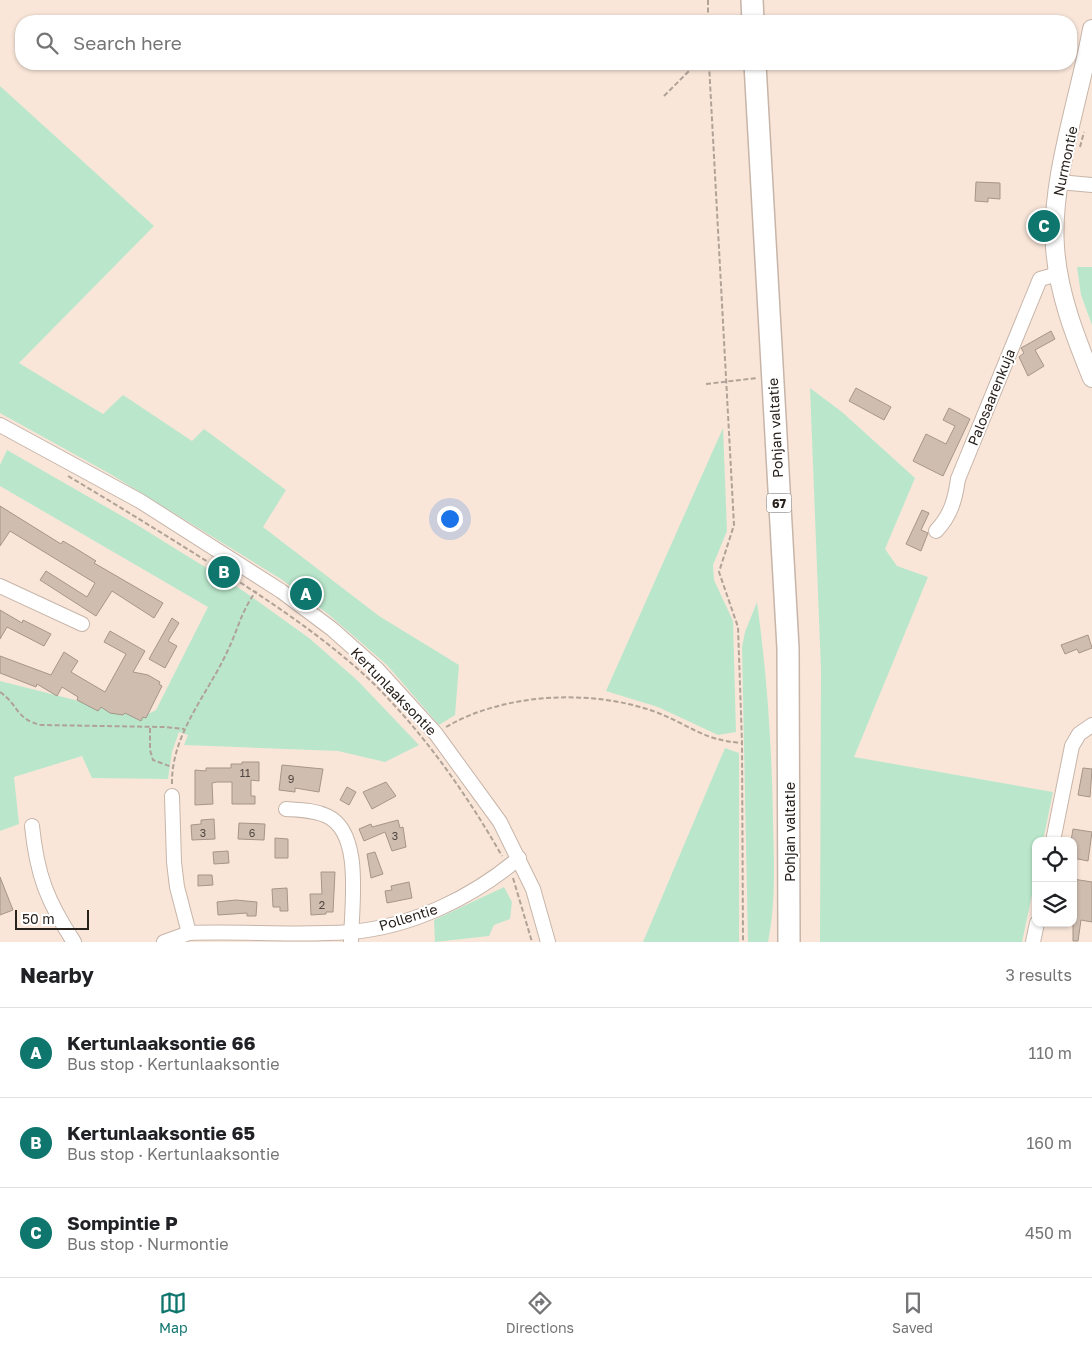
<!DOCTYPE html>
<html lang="en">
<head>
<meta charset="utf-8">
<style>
	body { margin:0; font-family:"Golos Text",sans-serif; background:#f6f6f6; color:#202124 }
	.controls { position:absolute; right:15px; bottom:15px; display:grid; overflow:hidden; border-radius:10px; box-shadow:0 1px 4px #0004 }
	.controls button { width:45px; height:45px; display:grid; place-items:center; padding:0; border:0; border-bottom:1px solid #e0e0e0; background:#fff; color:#202124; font:25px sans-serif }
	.scale { position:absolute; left:15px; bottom:12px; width:74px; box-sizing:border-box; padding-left:5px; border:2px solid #28211c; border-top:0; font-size:14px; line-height:18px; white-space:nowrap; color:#28211c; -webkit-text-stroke:4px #fff; paint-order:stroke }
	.you { position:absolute; left:449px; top:518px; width:18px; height:18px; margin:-12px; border:4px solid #fff; border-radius:50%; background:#1a73e8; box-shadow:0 0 0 8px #1a73e833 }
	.badge { display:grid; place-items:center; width:32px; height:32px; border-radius:50%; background:#0f766e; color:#fff; font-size:16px; font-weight:700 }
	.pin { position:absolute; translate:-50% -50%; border:2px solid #fff; box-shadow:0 1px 5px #0006 }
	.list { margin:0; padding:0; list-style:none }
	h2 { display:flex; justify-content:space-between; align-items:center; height:65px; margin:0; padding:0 20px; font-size:21px }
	h2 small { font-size:16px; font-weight:400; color:#757577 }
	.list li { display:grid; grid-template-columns:32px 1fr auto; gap:15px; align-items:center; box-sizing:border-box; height:90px; padding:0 20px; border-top:1px solid #e0e0e0 }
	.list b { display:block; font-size:19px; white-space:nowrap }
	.list p { margin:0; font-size:16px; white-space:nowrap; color:#757577 }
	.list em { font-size:16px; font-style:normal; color:#757577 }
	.icon { flex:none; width:28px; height:28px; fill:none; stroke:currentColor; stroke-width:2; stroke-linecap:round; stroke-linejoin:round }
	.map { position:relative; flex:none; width:1092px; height:942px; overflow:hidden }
	.search { position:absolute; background:#fff; box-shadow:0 1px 4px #0004; left:15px; right:15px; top:15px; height:55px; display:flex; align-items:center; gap:12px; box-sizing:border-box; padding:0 18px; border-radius:20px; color:#757577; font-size:19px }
	.sheet { height:335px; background:#fff }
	nav { display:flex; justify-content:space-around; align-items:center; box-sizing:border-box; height:70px; border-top:1px solid #e0e0e0; background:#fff; font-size:14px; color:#757577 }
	nav a { display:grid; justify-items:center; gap:2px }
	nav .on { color:#0f766e }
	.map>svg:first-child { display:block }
</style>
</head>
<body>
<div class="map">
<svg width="1092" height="942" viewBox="0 0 1092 942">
	<rect width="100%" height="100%" fill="#f9e6d9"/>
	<!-- green -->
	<g fill="#bae7cc">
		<polygon points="0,86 154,226 19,363 103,414 123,395 192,441 204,429 286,490 263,527 379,616 459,665 455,715 439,725 387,665 328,614 281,579 112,475 0,413"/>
		<polygon points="1077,267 1092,267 1092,325 1081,295"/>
		<polygon points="810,388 842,412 915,478 885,549 897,566 928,577 854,757 1053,792 1043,841 1036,841 1036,876 1022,942 820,942 821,670"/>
		<polygon points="723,428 727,531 713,565 714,580 733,621 736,732 718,735 658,707 606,691"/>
		<polygon points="7,450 134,523 242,590 309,638 357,680 419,745 385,762 338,751 184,745 188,735 179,732 172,752 168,779 92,778 82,756 14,777 19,824 0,831 0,681 142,717 156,710 208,607 0,486 0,465"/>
		<path d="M757,602C767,674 772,748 773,821C774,861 776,903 768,942H748L742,647L745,632Z"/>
		<polygon points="725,748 739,753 739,942 643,942"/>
		<polygon points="504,887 512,902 510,919 494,925 489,936 435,942 434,920"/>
	</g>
	<!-- building -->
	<g fill="#cfbdb0" stroke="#a69588">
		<polygon points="976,182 1000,183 1000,199 988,198 988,202 975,201"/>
		<polygon points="1051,331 1055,339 1035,350 1044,366 1028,376 1019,357 1024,353 1021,348"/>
		<polygon points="856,388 891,407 884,420 849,401"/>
		<polygon points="949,408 970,419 943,476 913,461 926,434 946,444 955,426 943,420"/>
		<polygon points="0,506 61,544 63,541 75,548 96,561 94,563 163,603 154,618 112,591 96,616 40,580 46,571 87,597 95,583 10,531 0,546"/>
		<polygon points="922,510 929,513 921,530 928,533 921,551 906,544"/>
		<polygon points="0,610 22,623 23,620 51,634 44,646 7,627 0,639"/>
		<polygon points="172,618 179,623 168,641 177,646 165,668 149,659"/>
		<polygon points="110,631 145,651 133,672 148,675 160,682 159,684 162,686 146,718 143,717 141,721 125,713 123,715 110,713 101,707 98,711 77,700 78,697 62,687 57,696 37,684 36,687 0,673 0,656 51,675 64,652 78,661 71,672 105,692 126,654 104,642"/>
		<polygon points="1088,635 1092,648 1079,653 1077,649 1065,654 1061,645"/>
		<polygon points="242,762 259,762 259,781 251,780 251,796 255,796 255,804 232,804 232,782 217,782 212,783 213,804 195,805 195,770 206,771 206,768 231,768 231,764 242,764"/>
		<polygon points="282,765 323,769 319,792 295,788 295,792 279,790"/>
		<polygon points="1083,768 1092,769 1090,797 1078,795"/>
		<polygon points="386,782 396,796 372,809 363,792"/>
		<polygon points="347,787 356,792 349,805 340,800"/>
		<polygon points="214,819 215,839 192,840 191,825 201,824 201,820"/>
		<polygon points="398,820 400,828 403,827 406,847 392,851 385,832 364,841 359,829 371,824 372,827"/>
		<polygon points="239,823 265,824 264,840 238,839"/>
		<polygon points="1073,829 1092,832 1088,861 1073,858 1073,841 1071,841"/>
		<polygon points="275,838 288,839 288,858 275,858"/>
		<polygon points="228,851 229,863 214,864 213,852"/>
		<polygon points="375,852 383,874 371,878 367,854"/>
		<polygon points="321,872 335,872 333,912 326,912 326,914 311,915 310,894 322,894"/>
		<polygon points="198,875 212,875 213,885 198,886"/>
		<polygon points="0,877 13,910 0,915"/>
		<polygon points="1073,879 1092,882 1092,922 1081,920 1078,941 1073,941"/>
		<polygon points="409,882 412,898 387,903 385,891 392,890 391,886"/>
		<polygon points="287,888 288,911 280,911 280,907 273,907 272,889"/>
		<polygon points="236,900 257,902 256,916 247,916 247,913 218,915 217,902"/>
	</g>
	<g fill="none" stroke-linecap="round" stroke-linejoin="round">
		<defs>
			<g id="minor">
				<polyline points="1059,182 1092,185"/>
				<polyline points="0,425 140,501 281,591 332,629 377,669 436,734 500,822 533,889 548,942"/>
				<path d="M936,531C951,515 955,500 958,479L1040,279L1058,274"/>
				<polyline points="0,586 82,624"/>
				<polyline points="172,796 174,862 177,887 189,933"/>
				<path d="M286,809C300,810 314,810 327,816C364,833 351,909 351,942"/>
				<path d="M32,826C37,875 47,901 74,942"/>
				<polyline points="1053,841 1072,746 1079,734 1092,725"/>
				<path d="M164,942L189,933C243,931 297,936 350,932C412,927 473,897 519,858"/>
				<polyline points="1033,942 1037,923"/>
			</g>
			<path id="major" d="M1092,29C1080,96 1050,181 1055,247C1058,293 1075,336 1092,378"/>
			<g id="highway">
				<polyline points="752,0 753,21"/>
				<polyline points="755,64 788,648 789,942"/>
			</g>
		</defs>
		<!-- minor casing -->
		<use href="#minor" stroke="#c7b5a9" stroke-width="16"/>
		<!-- major casing -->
		<use href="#major" stroke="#c7b5a9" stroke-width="20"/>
		<!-- highway casing -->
		<use href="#highway" stroke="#c7b5a9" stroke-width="24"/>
		<!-- path -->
		<g stroke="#b0a297" stroke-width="2" stroke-dasharray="5 2.5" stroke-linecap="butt">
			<polyline points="708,0 708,21"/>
			<polyline points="709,64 734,525 719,572 738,627 742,743 743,942"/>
			<polyline points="664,96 696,64"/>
			<polyline points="1080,147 1084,132"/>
			<polyline points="706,384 757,378"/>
			<path d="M68,476C117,505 165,535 213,565C268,600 323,636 371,681C423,732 466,793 502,856"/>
			<path d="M0,692C19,705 15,719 41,725L164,727L184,729"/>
			<path d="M446,727C504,693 590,689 653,711C689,724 701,740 742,743"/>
			<polyline points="150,728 150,750 153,760 172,767"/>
			<path d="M172,784C171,734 208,694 228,650C239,627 240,614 256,591"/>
			<polyline points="513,878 532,942"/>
		</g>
		<!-- minor -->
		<use href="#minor" stroke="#fff" stroke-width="14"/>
		<!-- major -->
		<use href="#major" stroke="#fff" stroke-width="18"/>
		<!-- highway -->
		<use href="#highway" stroke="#fff" stroke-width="21"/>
	</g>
	<g text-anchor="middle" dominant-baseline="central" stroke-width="4" stroke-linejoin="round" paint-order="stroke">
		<!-- number labels -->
		<g font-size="11" fill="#524841">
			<text x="245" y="772">11</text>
			<text x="291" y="778">9</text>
			<text x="203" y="832">3</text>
			<text x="252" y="832">6</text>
			<text x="395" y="835">3</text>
			<text x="322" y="904">2</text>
		</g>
		<!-- shield labels -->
		<rect fill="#fff" stroke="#686460" stroke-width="1" x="766.5" y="493.5" width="25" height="19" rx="4"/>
		<g font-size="12" font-weight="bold" fill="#28211c">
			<text x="779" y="503">67</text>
		</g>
		<!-- street labels -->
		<g font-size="14" fill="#28211c" stroke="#fff">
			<text transform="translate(1065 161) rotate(-78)">Nurmontie</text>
			<text transform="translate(991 397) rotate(-68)">Palosaarenkuja</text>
			<text transform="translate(775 428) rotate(-93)">Pohjan valtatie</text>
			<text transform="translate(394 691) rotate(46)">Kertunlaaksontie</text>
			<text transform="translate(789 832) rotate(-90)">Pohjan valtatie</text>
			<text transform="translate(408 917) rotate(-17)">Pollentie</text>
		</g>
	</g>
</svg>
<div class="controls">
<button><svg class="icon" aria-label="locate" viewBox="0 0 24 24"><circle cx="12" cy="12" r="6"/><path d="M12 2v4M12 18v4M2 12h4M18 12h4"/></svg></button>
<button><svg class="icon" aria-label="layers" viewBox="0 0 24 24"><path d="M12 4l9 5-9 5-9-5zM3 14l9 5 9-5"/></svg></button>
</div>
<div class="scale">50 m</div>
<div class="you"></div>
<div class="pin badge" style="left:306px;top:594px">A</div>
<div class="pin badge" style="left:224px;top:572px">B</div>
<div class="pin badge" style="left:1044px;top:226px">C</div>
<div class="search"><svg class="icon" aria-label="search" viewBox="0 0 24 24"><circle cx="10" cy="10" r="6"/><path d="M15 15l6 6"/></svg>Search here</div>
</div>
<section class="sheet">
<h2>Nearby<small>3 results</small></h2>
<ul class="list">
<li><span class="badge">A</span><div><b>Kertunlaaksontie 66</b><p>Bus stop · Kertunlaaksontie</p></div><em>110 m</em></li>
<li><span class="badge">B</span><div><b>Kertunlaaksontie 65</b><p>Bus stop · Kertunlaaksontie</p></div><em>160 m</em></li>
<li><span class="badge">C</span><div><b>Sompintie P</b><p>Bus stop · Nurmontie</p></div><em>450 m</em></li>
</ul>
</section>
<nav>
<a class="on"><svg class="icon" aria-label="map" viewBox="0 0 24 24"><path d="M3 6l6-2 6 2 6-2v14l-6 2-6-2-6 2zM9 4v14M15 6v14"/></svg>Map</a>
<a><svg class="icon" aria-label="directions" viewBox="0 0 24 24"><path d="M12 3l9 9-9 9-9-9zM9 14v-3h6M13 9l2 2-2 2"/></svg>Directions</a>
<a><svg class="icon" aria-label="saved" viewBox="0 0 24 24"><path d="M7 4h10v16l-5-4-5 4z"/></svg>Saved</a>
</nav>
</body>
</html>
